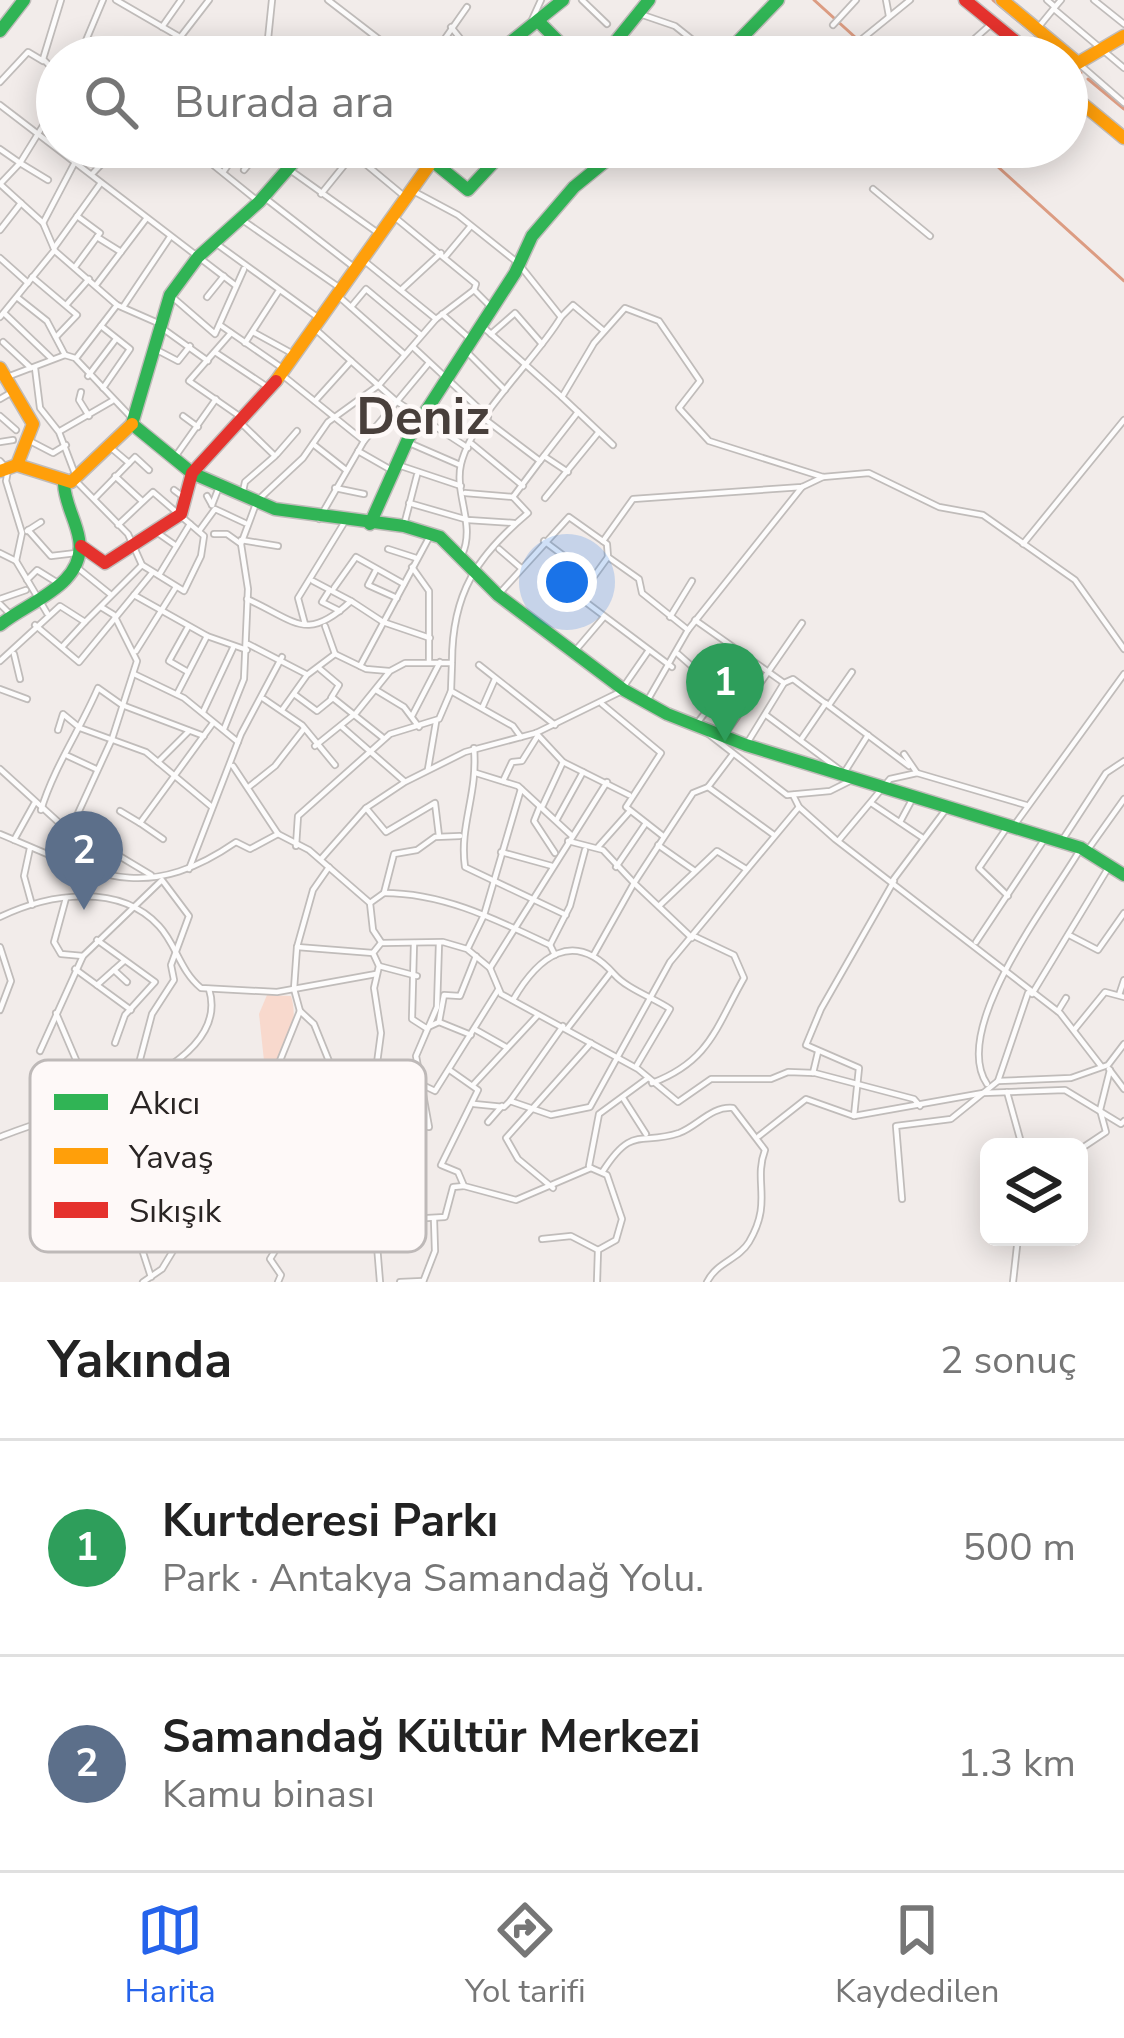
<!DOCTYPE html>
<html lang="tr">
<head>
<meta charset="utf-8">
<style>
	body { margin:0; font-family:"Nunito Sans",sans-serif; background:#f6f6f6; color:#222 }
	.controls { position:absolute; right:36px; bottom:36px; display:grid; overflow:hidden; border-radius:18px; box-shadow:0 6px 30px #0003 }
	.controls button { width:108px; height:108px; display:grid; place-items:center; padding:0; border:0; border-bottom:3px solid #e0e0e0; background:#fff; color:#222; font:60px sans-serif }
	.you { position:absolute; left:567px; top:582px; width:42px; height:42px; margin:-30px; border:9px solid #fff; border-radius:50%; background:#1a73e8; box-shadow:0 0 0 18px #1a73e833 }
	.badge { display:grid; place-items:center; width:78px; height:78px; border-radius:50%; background:#2563eb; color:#fff; font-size:39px; font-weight:700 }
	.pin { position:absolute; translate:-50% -99px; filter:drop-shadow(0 3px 6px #0008) }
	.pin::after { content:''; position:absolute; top:63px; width:42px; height:36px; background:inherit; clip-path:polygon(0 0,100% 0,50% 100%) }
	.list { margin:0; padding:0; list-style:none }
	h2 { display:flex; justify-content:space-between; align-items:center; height:156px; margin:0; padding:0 48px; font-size:51px }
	h2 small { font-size:39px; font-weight:400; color:#767676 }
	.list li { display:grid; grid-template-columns:78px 1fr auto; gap:36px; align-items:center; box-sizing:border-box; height:216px; padding:0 48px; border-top:3px solid #e0e0e0 }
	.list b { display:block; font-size:45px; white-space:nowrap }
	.list p { margin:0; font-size:39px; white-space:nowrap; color:#767676 }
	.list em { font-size:39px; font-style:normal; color:#767676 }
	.icon { flex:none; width:66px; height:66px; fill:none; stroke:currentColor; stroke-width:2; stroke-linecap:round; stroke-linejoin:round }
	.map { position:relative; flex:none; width:1124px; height:1282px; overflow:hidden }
	.search { position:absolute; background:#fff; box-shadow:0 6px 30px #0003; left:36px; right:36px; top:36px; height:132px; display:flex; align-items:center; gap:30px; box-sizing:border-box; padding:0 42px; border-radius:66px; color:#767676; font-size:45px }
	.sheet { height:588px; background:#fff }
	nav { display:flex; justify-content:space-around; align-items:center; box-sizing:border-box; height:168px; border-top:3px solid #e0e0e0; background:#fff; font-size:33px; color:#767676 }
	nav a { display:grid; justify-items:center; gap:6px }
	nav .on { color:#2563eb }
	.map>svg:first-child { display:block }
</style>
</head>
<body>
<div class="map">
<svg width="1124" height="1282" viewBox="0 0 1124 1282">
	<rect width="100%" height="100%" fill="#f2ecea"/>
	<!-- green -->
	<path fill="#f8d9cd" d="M267,995L291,996C299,1020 289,1059 265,1070L259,1014Z"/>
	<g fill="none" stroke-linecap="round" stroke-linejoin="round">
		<!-- stream -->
		<g stroke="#dc9c82" stroke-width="3">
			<polyline points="814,0 877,57"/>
			<polyline points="993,0 1046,44"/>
			<polyline points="1067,62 1081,73"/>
			<polyline points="1088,79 1124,109"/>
			<polyline points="976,147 1124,281"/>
		</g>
		<defs>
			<g id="street">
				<polyline points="116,0 178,36"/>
				<polyline points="272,0 268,39 283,57"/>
				<polyline points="328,0 402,57"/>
				<polyline points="582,0 607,24"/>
				<polyline points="886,0 889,16"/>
				<polyline points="1047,0 1055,7 1061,0"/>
				<polyline points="1094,0 1124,24"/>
				<polyline points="1054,9 1124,68"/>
				<polyline points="637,13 675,26 714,57"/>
				<polyline points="531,22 541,0"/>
				<polyline points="833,25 856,0"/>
				<polyline points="162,27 181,0"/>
				<polyline points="451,27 475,57"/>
				<polyline points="1037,29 1055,7"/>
				<polyline points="862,39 910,0"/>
				<polyline points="79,57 103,0"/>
				<polyline points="165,57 209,0"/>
				<polyline points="237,57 268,39"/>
				<polyline points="368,57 380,40"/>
				<polyline points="432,57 467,7"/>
				<polyline points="954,57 989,26"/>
				<polyline points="1078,63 1124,103"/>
				<polyline points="57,73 43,59 61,0"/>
				<polyline points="0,82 28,52 43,61"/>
				<polyline points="0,105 235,285"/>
				<polyline points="204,147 202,156 259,202"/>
				<polyline points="345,147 404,196"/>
				<polyline points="416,147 431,160"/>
				<polyline points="481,147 495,161"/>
				<polyline points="0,149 20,163 57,103"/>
				<polyline points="244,170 263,147"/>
				<polyline points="290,170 378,233"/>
				<polyline points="224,171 240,147"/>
				<polyline points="93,173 118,147"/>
				<polyline points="1,183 20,163 48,180"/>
				<polyline points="0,184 43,223 55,251 117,305 158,323"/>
				<polyline points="873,189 930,236"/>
				<path d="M415,192L458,215L518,263L561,317C535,361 473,415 461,464C454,494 476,525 462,555"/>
				<polyline points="321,194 359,147"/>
				<polyline points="265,198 355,268"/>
				<polyline points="392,215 476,284 474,290 490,306"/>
				<polyline points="241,219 340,288"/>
				<polyline points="43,223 74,164"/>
				<polyline points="0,230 21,203"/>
				<polyline points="97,237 121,252"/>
				<polyline points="214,242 320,319"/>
				<polyline points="54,248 100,184"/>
				<polyline points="445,257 470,227"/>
				<polyline points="0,258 28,283"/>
				<polyline points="362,259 436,319"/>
				<polyline points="75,267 100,233 77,216"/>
				<polyline points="32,277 77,315 56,337"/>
				<polyline points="96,285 146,219"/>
				<polyline points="402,289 441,253"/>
				<polyline points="336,294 404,354"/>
				<polyline points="170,295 215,334 244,269"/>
				<polyline points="207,297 224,276"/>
				<polyline points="18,298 47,321 65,355 75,358 130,416"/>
				<polyline points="67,304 89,279"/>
				<polyline points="123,307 170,237"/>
				<polyline points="351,307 366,289 421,335"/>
				<polyline points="5,314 52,359"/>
				<polyline points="442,314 469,338"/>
				<polyline points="0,317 53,252"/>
				<polyline points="561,317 573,305 604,331"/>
				<polyline points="220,325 285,370"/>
				<polyline points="101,326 130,349 103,388"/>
				<polyline points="482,326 562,397 594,343 625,308 659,321 700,381 679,408 709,441 823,477 869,473 939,507 983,515 1075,580 1124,649"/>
				<polyline points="162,328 208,361"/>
				<polyline points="314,328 396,401 468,448"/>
				<polyline points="253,332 295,355"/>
				<polyline points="231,333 189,381 245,420"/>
				<polyline points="491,334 515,313 542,344"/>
				<polyline points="3,342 31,368"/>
				<polyline points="245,343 278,292"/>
				<polyline points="413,347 488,417"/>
				<polyline points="157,350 178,361 190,346"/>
				<polyline points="466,351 505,390"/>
				<polyline points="215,352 269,388"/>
				<polyline points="77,357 117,305"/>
				<polyline points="35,368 40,408 59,432 75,474"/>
				<polyline points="281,374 364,441"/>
				<polyline points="88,376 116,339"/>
				<polyline points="7,377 65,355"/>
				<polyline points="81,392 79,400 89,416"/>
				<polyline points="562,397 613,445"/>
				<polyline points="0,399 12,392"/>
				<polyline points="315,401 351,361"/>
				<polyline points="0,416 16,430"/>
				<polyline points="183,416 198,427"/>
				<polyline points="486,420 540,461 578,412"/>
				<polyline points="242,424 275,456 245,482 243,491"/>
				<polyline points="60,431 112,401"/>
				<polyline points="28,440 53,453 66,445"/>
				<polyline points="0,442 13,440"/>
				<polyline points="407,442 460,465"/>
				<polyline points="313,444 346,470"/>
				<polyline points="472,444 523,486"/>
				<polyline points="110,447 129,463"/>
				<polyline points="358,451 393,471"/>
				<polyline points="277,454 297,431"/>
				<polyline points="544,456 568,472"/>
				<polyline points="175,457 216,399"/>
				<polyline points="0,461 8,470 6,481 22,533 16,561 47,613"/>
				<polyline points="398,465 461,486"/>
				<polyline points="115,476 142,501"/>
				<polyline points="75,480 128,534 142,565 184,591 201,556 204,536 153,492 118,525"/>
				<polyline points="335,488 364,494"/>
				<polyline points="174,490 186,499"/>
				<polyline points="465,493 513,497"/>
				<polyline points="207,496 212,505"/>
				<polyline points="513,497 540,461"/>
				<polyline points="95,498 135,457 149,470"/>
				<polyline points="545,498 598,433"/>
				<polyline points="409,503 468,520 514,523"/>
				<polyline points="212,505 219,487"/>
				<polyline points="319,519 364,441 428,364"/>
				<polyline points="404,525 417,475"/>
				<polyline points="28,530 51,556 76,553"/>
				<polyline points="27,531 41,522"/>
				<polyline points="155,531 175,545"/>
				<polyline points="199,531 215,509 245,523"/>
				<polyline points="214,534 227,534 241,544"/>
				<polyline points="241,540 278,546"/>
				<polyline points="544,541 592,577"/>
				<polyline points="603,541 633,499 802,487 823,477"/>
				<polyline points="1023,544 1124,420"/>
				<polyline points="388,549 416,558"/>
				<polyline points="499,549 521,568"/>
				<polyline points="0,553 16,561"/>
				<polyline points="608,557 579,597 672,667"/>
				<polyline points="74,565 110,594"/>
				<polyline points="412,567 429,591 429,662"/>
				<polyline points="376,570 368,585 397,598"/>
				<polyline points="159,575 190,524"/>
				<polyline points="27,580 37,570 61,585"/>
				<polyline points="313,581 351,601"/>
				<polyline points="334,588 356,557 404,584"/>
				<polyline points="329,591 322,602 340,611"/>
				<polyline points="499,594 569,517 607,544 608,557 639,579 642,593 688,630"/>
				<polyline points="134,595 207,636 247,650"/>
				<polyline points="0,599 26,590"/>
				<path d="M247,599C296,621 306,643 351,601L383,622L430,638"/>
				<polyline points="0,604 11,615"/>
				<polyline points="670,617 692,581"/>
				<polyline points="695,620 784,683 793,679 909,766"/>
				<polyline points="305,624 298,598 344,523"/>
				<polyline points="35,625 79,662 152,573"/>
				<polyline points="325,626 335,654"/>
				<polyline points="188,627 169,661 188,672"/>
				<polyline points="248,644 306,674"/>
				<polyline points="62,647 85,622"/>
				<polyline points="136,651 176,587"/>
				<polyline points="575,651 604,617"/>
				<polyline points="14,654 20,679"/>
				<polyline points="678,654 741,710"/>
				<polyline points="0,661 60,606 85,622 142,565"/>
				<path d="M452,662C452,593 477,556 528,513L513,497"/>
				<polyline points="479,665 555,725"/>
				<polyline points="360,666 431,534"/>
				<polyline points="320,669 339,685 331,698"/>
				<polyline points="134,674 184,698 238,742"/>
				<polyline points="0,689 27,699"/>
				<polyline points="622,689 649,650"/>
				<polyline points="376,690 404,707 419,727"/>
				<polyline points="451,691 513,726 521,737"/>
				<polyline points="177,694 207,636"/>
				<polyline points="294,694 317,711 333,698 382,737"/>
				<polyline points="264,699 302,725 335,765"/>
				<polyline points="646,703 688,630 802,487"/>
				<polyline points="602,704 661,753 626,807 663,836"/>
				<polyline points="829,705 852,672"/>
				<polyline points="483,706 495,679"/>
				<polyline points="282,710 307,675 335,654 366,669 389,671"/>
				<polyline points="203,712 233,648"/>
				<polyline points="766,715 844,773 868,735"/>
				<polyline points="412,716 440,662"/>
				<polyline points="341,726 404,781"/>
				<polyline points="695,726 720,693"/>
				<polyline points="224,729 244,679 248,589 241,544 257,501 303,458 328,422 379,385 436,319 474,290"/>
				<polyline points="58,730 63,714 80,728 146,752 158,762"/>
				<polyline points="189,731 158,762 212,807"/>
				<polyline points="706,732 787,795 830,791 854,779"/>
				<polyline points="536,733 563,762 629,795"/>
				<polyline points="723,737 802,623"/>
				<polyline points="802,738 826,703"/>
				<polyline points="746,745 784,683"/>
				<path d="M474,748C478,795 459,825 465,867L566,915"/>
				<polyline points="904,754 917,773 1026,805"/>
				<polyline points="68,756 96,769"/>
				<polyline points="233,766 278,834 309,850 370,903"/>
				<polyline points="0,769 67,830"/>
				<polyline points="428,769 436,722"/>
				<polyline points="476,773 518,786 571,835"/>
				<polyline points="503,781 512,762 522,761 537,737"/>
				<polyline points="250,786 275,766 303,730"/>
				<polyline points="708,787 774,835"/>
				<polyline points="793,795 799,807 835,839 1060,1013 1101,1066"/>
				<polyline points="871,803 923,838"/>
				<polyline points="543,805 563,762"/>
				<polyline points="540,806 534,821 555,853"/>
				<polyline points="366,808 386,832 435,803 439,836"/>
				<path d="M41,810C54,767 80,730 98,688L122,705L204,736"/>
				<polyline points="120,811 140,823"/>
				<polyline points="76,817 116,854 151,875"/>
				<polyline points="557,819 583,772"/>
				<polyline points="900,822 914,796"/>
				<polyline points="1008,826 979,868 1008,896"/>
				<polyline points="1013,827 1124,674"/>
				<path d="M0,834C94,873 143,906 236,842L250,849L278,834"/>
				<polyline points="163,839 140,823 213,723"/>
				<polyline points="14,840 34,804"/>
				<polyline points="839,840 890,779 917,773"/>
				<polyline points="568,841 603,850 634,883 593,956"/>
				<polyline points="1061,842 1106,773 1124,761"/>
				<polyline points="658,845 695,871"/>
				<polyline points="296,846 298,816 390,734 439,719 451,691 452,663 405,663 390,671 356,713 315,746"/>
				<polyline points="598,847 630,811"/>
				<polyline points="30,848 24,876 32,905"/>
				<polyline points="1087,851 1124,799"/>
				<polyline points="501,852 552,866"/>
				<polyline points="57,859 112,739 137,661 114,615 101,607"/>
				<polyline points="321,859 366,808 405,782 465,752 536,733 624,690"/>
				<polyline points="616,867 646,823"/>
				<polyline points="189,869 241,734 282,657"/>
				<polyline points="893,880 947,808"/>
				<path d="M384,893C444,893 497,920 550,945L555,955"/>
				<polyline points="66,898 54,942 61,954 83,956"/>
				<polyline points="660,905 717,851 746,869"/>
				<path d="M0,917C48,894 118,882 159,926C176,944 180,971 201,988L277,992L376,974"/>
				<polyline points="1071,936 1098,950 1124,913"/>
				<polyline points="692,938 634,883 693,793 708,787 733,754"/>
				<polyline points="97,940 155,982 125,1015 115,1043"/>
				<polyline points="381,942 373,930 370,903 384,893 394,854 417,850 435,837 460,836"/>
				<polyline points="976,942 1046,837"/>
				<polyline points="414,943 412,1019 426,1028 439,1022 471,1035"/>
				<polyline points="550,945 570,906 585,850"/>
				<polyline points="0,947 11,981 0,1010"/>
				<polyline points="297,947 373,953"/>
				<polyline points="468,948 484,915 521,789"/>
				<polyline points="379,966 417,976"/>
				<polyline points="490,968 607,782"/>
				<polyline points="75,969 131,1010"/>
				<polyline points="114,970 127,982"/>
				<polyline points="97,985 124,961"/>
				<polyline points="1032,994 1110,865"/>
				<polyline points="1119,995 1124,980"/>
				<path d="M513,1000C538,957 573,928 614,974C627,989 654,998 670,1009L637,1065"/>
				<polyline points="300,1011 314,1024 352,1118 337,1139 335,1197 366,1204 375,1221 380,1282"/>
				<polyline points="1058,1011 1066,998"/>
				<polyline points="56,1013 94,1102 151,1277"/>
				<polyline points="439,1022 444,995 460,996 476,956"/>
				<polyline points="567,1029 611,972"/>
				<polyline points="476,1030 506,1047"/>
				<polyline points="1074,1030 1105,992 1124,997"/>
				<polyline points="40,1051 83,956 162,880 189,916 171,965 174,980 152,1014 133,1086"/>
				<polyline points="377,1063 435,1091 498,990"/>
				<polyline points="1109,1069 1124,1089"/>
				<polyline points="451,1071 478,1090 441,1165 458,1172 464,1186 516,1200 591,1168"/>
				<polyline points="813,1073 818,1052"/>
				<polyline points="998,1081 1028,993"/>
				<path d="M652,1083C710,1061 716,1027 744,978L734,955L696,937"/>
				<path d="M987,1084C949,1028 1053,897 1081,848"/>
				<polyline points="473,1085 538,1015"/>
				<polyline points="1007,1092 1022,1146"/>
				<polyline points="623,1098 646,1134"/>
				<polyline points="510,1101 551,1115 590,1107 670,962 799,807"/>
				<polyline points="474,1104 504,1107 510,1101 563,1026"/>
				<polyline points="854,1116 859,1068 806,1045 821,1009 894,881"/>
				<polyline points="352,1117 429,1127 416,1056 437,1007 439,943"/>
				<polyline points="352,1118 377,1063 381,1033 374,988 379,966 373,953 381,943 443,942 467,949 490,968 501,994 638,1069 678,1102 711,1079 771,1079 788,1072 815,1073 914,1099 920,1106"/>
				<polyline points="488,1122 502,1106"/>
				<polyline points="759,1136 806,1099 854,1116 983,1093 1065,1090 1121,1124 1124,1121"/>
				<path d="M0,1137C54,1114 235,1073 209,989"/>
				<polyline points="1079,1150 1106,1132 1100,1110 1110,1070"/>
				<polyline points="589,1166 599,1114 648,1078"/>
				<polyline points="591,1168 607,1175 622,1219 616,1240 598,1250"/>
				<path d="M603,1171C633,1124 641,1146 679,1133C698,1126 711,1106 733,1108L765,1150C753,1182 773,1202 749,1242C738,1260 717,1262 707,1282"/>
				<polyline points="553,1188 518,1159 506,1138 591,1043"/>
				<polyline points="902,1199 896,1126 951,1119 998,1081 1071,1078 1108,1065 1124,1044"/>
				<polyline points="375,1221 445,1217 453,1187 464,1186"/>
				<polyline points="542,1239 571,1236 598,1250"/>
				<polyline points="143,1282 162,1269 191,1221 218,1207 251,1154 254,1125 300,1011 294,989 297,947 313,890 329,867"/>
				<polyline points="278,1282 281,1275 270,1259 294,1220 321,1203 340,1208 350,1201"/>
				<polyline points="400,1282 423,1281"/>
				<polyline points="423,1282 435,1251 434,1219"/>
				<polyline points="597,1282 598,1250"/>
				<polyline points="1013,1282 1018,1237"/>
			</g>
			<g id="fast">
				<polyline points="538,21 574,57"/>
				<polyline points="0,31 24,0"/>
				<polyline points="492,57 563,0"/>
				<polyline points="603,57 649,0"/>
				<polyline points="723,57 778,0"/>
				<polyline points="431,160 468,190 508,147"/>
				<polyline points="132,424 192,473 275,509 404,526 440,537 498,595 624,690 667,714 746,745 1081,848 1124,875"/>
				<polyline points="132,424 170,295 198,257 259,202 307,147"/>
				<polyline points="370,524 408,439 515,273 532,236 574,187 623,147"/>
				<path d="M0,625C27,602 87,585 79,539C76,520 65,504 64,484"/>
				<polyline points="352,1118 358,1165"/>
			</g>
			<g id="slow">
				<polyline points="1002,0 1078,63 1124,36"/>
				<polyline points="1067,91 1124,138"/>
				<polyline points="0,368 33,424 17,465"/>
				<polyline points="276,381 442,147"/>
				<polyline points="0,471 17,465 71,482 132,424"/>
			</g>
			<g id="jam">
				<polyline points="965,0 1035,57"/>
				<polyline points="81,546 105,563 181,514 192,473 276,381"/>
			</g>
		</defs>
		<!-- street casing -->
		<use href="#street" stroke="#c0bcba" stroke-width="8"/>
		<!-- fast casing -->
		<use href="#fast" stroke="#c0bcba" stroke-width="15"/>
		<!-- slow casing -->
		<use href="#slow" stroke="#c0bcba" stroke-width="15"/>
		<!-- jam casing -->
		<use href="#jam" stroke="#c0bcba" stroke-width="15"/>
		<!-- street -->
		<use href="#street" stroke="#fdfcfc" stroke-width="4.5"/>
		<!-- fast -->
		<use href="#fast" stroke="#30b455" stroke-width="12"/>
		<!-- slow -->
		<use href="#slow" stroke="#ff9f0a" stroke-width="12"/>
		<!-- jam -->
		<use href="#jam" stroke="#e5322d" stroke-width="12"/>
	</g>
	<g text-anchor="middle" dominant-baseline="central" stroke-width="9" stroke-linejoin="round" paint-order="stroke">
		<!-- district labels -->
		<g font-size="51" font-weight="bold" fill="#483f3b" stroke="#fef9f8">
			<text x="423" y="417">Deniz</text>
		</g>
	</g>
	<!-- legend -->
	<rect x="30" y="1060" width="396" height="192" rx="18" fill="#fef9f8" stroke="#beb9b8" stroke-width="3"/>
	<rect x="54" y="1094" width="54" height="16" fill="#30b455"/>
	<rect x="54" y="1148" width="54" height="16" fill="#ff9f0a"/>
	<rect x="54" y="1202" width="54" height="16" fill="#e5322d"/>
	<g font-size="33" fill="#2a2524">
		<text x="129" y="1114">Akıcı</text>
		<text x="129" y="1168">Yavaş</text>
		<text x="129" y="1222">Sıkışık</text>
	</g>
</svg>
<div class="controls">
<button><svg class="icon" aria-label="layers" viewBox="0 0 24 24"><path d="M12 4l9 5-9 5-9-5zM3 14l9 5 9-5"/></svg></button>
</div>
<div class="you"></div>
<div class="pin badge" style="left:725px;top:742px;background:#2e9e5b">1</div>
<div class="pin badge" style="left:84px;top:910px;background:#5c6f8a">2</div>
<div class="search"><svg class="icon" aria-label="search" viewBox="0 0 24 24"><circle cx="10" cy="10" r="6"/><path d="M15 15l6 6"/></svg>Burada ara</div>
</div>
<section class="sheet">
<h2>Yakında<small>2 sonuç</small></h2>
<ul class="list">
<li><span class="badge" style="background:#2e9e5b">1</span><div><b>Kurtderesi Parkı</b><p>Park · Antakya Samandağ Yolu.</p></div><em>500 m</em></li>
<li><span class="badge" style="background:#5c6f8a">2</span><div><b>Samandağ Kültür Merkezi</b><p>Kamu binası</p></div><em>1.3 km</em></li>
</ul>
</section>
<nav>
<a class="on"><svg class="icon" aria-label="map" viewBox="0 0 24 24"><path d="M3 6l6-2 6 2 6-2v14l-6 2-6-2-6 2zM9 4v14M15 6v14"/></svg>Harita</a>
<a><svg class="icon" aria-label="directions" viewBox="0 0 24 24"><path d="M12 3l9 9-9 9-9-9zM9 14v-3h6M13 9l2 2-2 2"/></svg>Yol tarifi</a>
<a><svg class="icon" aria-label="saved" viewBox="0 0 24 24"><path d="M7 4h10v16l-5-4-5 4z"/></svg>Kaydedilen</a>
</nav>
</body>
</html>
